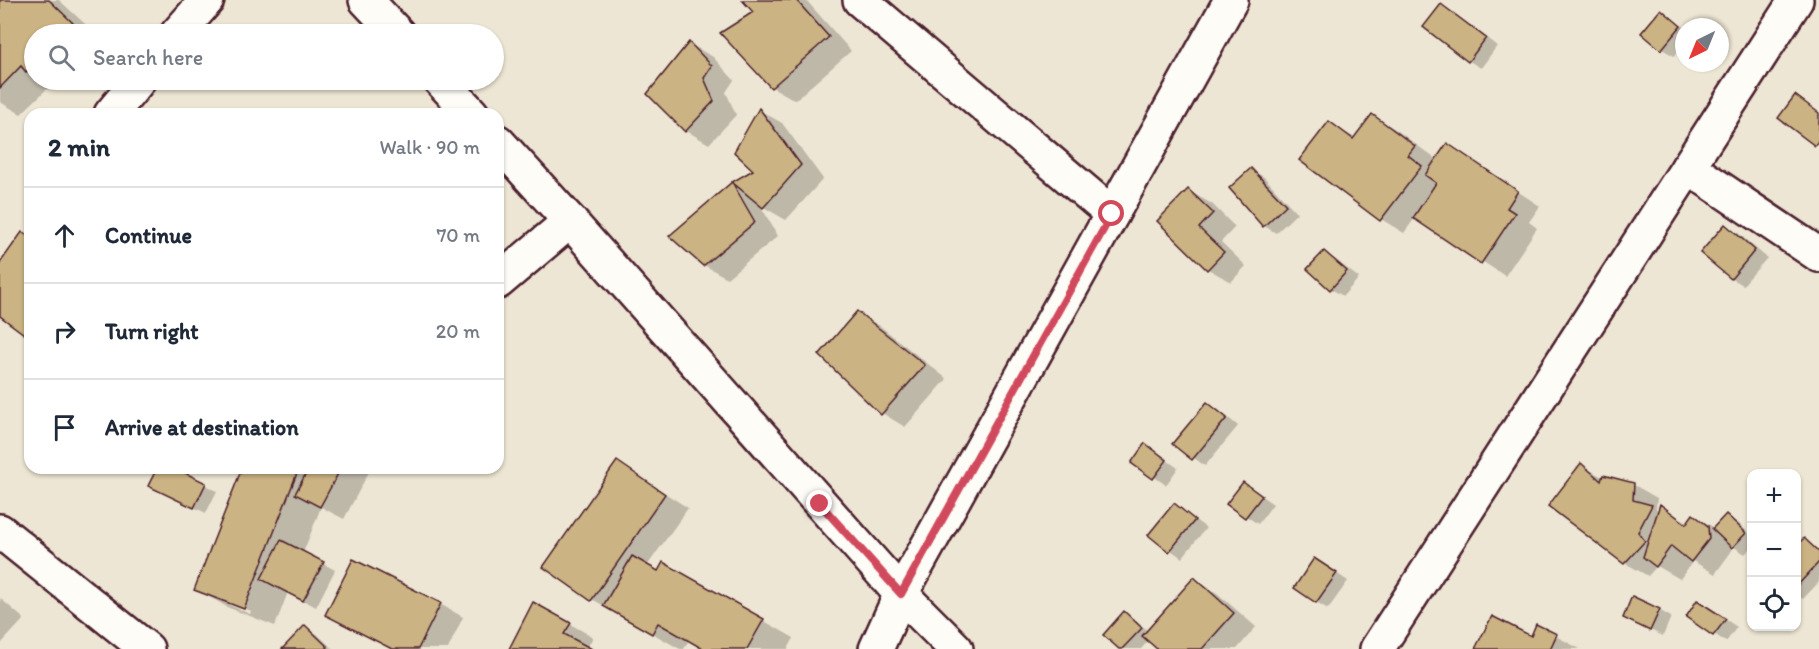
<!DOCTYPE html>
<html lang="en">
<head>
<meta charset="utf-8">
<style>
	body { margin:0; font-family:Itim,sans-serif; background:#f2f2f3; color:#1f2937 }
	.controls { position:absolute; right:18px; bottom:18px; display:grid; overflow:hidden; border-radius:12px; box-shadow:0 2px 4px #0004 }
	.controls button { width:54px; height:54px; display:grid; place-items:center; padding:0; border:0; border-bottom:2px solid #e0e1e3; background:#fff; color:#1f2937; font:30px sans-serif }
	.compass { position:absolute; left:1675px; top:18px; width:54px; height:54px; border-radius:50%; background:#fff; box-shadow:0 2px 4px #0004; rotate:223deg }
	.stop { position:absolute; width:18px; height:18px; margin:-14px; border:4px solid #d1495b; border-radius:50%; background:#fff }
	.stop.end { background:#d1495b; border-color:#fff; box-shadow:0 2px 6px #0008 }
	.list { margin:0; padding:0; list-style:none }
	h2 { display:flex; justify-content:space-between; align-items:center; height:78px; margin:0; padding:0 24px; font-size:26px }
	h2 small { font-size:20px; font-weight:400; color:#747a83 }
	.list li { display:grid; grid-template-columns:39px 1fr auto; gap:18px; align-items:center; box-sizing:border-box; height:96px; padding:0 24px; border-top:2px solid #e0e1e3 }
	.list b { display:block; font-size:22px; white-space:nowrap }
	.list em { font-size:20px; font-style:normal; color:#747a83 }
	.icon { flex:none; width:33px; height:33px; fill:none; stroke:currentColor; stroke-width:2; stroke-linecap:round; stroke-linejoin:round }
	.map { position:relative; flex:none; width:1819px; height:649px; overflow:hidden }
	.search { position:absolute; background:#fff; box-shadow:0 2px 4px #0004; left:24px; top:24px; width:480px; height:66px; display:flex; align-items:center; gap:15px; box-sizing:border-box; padding:0 21px; border-radius:33px; color:#747a83; font-size:22px }
	.panel { position:absolute; background:#fff; box-shadow:0 2px 4px #0004; left:24px; top:108px; width:480px; height:366px; border-radius:18px }
	.map>svg:first-child { display:block }
</style>
</head>
<body>
<div class="map">
<svg width="1819" height="649" viewBox="0 0 1819 649">
	<rect width="100%" height="100%" fill="#eee6d4"/>
	<filter id="ink" filterUnits="userSpaceOnUse"><feTurbulence type="fractalNoise" baseFrequency=".0167" numOctaves="2"/><feDisplacementMap in="SourceGraphic" scale="12" xChannelSelector="R" yChannelSelector="G"/><feConvolveMatrix kernelMatrix="1 2 1 2 8 2 1 2 1" color-interpolation-filters="sRGB"/></filter>
	<g filter="url(#ink)">
		<!-- shadow -->
		<g fill="#0003" fill-rule="evenodd">
			<polygon points="0,0 59,0 96,34 34,34 34,80 66,80 57,89 51,85 21,114 0,102"/>
			<polygon points="744,0 806,0 851,51 795,100 772,87 756,13"/>
			<polygon points="1442,6 1454,13 1497,46 1481,68 1469,61"/>
			<polygon points="1661,11 1684,27 1684,44 1674,56 1662,49 1643,32"/>
			<polygon points="690,44 713,57 734,80 726,92 736,115 709,144 685,130"/>
			<polygon points="759,110 782,123 823,179 786,220 760,205 778,236 727,278 704,265 732,184 738,188 756,170"/>
			<polygon points="1372,116 1395,129 1437,160 1447,145 1540,206 1529,222 1537,228 1505,276 1415,218 1404,233 1381,219 1329,123 1355,138"/>
			<polygon points="1251,170 1264,177 1297,213 1276,233 1264,226"/>
			<polygon points="1189,191 1212,204 1235,227 1221,242 1246,266 1231,282 1208,269"/>
			<polygon points="1726,226 1738,233 1767,258 1743,285 1731,278"/>
			<polygon points="30,239 30,336 0,314 0,266"/>
			<polygon points="1324,253 1336,260 1359,278 1343,296 1331,289 1309,269"/>
			<polygon points="857,313 880,326 947,379 905,427 882,413"/>
			<polygon points="1207,403 1219,410 1238,426 1205,466 1175,444"/>
			<polygon points="1145,445 1178,468 1166,485 1133,462"/>
			<polygon points="618,463 688,508 647,566 659,573 664,564 794,638 788,649 706,649 689,640 684,649 680,649 592,599"/>
			<polygon points="1581,465 1604,478 1634,485 1657,498 1656,509 1659,511 1661,506 1689,523 1693,516 1715,528 1726,516 1738,523 1752,536 1752,547 1745,554 1731,545 1731,552 1715,574 1693,561 1680,579 1657,566 1648,576 1625,563"/>
			<polygon points="159,468 172,468 217,491 206,513 162,492"/>
			<path d="M244,468H371L344,519L321,507L303,553L335,570L316,607L288,592L275,626L227,607L196,589ZM227,601L251,611L250,614L227,604Z"/>
			<polygon points="1244,484 1273,504 1258,524 1228,504"/>
			<polygon points="1175,505 1206,528 1182,558 1150,535"/>
			<polygon points="1804,540 1819,550 1819,582 1803,599 1796,595 1796,548"/>
			<polygon points="1327,567 1348,581 1328,609 1316,602"/>
			<polygon points="1194,579 1217,593 1256,627 1237,649 1159,649 1149,640 1141,649 1121,649 1124,613 1136,620 1148,631"/>
			<polygon points="0,598 24,619 0,645"/>
			<polygon points="440,604 463,617 448,649 392,649 327,615"/>
			<polygon points="1710,609 1737,627 1726,642 1688,616"/>
			<polygon points="1659,610 1671,617 1663,636 1637,624"/>
			<polygon points="570,624 593,637 587,648 589,649 511,649"/>
			<polygon points="1537,626 1580,649 1477,649 1531,638"/>
			<polygon points="305,627 317,634 333,649 284,649"/>
		</g>
		<!-- building -->
		<g fill="#cbb383" stroke="#4a1f2b" stroke-width="1.5">
			<polygon points="0,0 49,0 73,23 62,34 34,34 34,63 26,72 21,66 0,88"/>
			<polygon points="742,0 796,0 829,37 771,88 720,33 753,12"/>
			<polygon points="1441,4 1486,38 1468,62 1423,27"/>
			<polygon points="1661,9 1681,26 1661,50 1641,33"/>
			<polygon points="689,42 712,66 704,78 714,101 685,132 647,94"/>
			<polygon points="1795,95 1819,113 1819,140 1815,146 1778,118"/>
			<polygon points="759,108 801,165 763,208 732,182 753,170 734,152"/>
			<polygon points="1372,114 1415,146 1408,155 1422,166 1380,221 1299,160 1329,121 1353,139"/>
			<polygon points="1447,143 1518,191 1507,208 1515,213 1481,264 1413,218 1436,183 1425,175"/>
			<polygon points="1251,168 1286,205 1263,227 1229,188"/>
			<polygon points="732,182 755,222 703,266 669,236"/>
			<polygon points="1188,189 1213,213 1199,228 1224,252 1207,270 1157,221"/>
			<polygon points="1725,224 1755,250 1731,279 1700,253"/>
			<polygon points="22,232 30,238 30,325 24,334 0,316 0,263"/>
			<polygon points="1324,251 1347,271 1330,290 1307,269"/>
			<polygon points="857,311 925,365 881,415 819,355"/>
			<polygon points="1207,402 1227,418 1192,460 1172,444"/>
			<polygon points="1145,443 1167,460 1153,479 1131,463"/>
			<polygon points="617,461 665,494 591,601 543,567"/>
			<polygon points="1581,463 1601,481 1603,475 1634,483 1633,500 1652,505 1638,532 1645,541 1624,564 1548,506"/>
			<polygon points="157,468 175,468 206,483 194,508 148,486"/>
			<polygon points="242,468 299,468 244,609 194,590"/>
			<polygon points="309,468 341,468 320,507 295,494"/>
			<polygon points="1243,482 1262,496 1245,518 1226,504"/>
			<polygon points="1174,503 1195,520 1169,552 1148,535"/>
			<polygon points="1660,504 1686,524 1693,514 1708,526 1709,539 1691,562 1671,546 1656,567 1643,557"/>
			<polygon points="1726,514 1746,533 1732,548 1712,529"/>
			<polygon points="1804,538 1819,552 1819,562 1796,587 1796,546"/>
			<polygon points="281,540 324,562 303,601 261,579"/>
			<polygon points="632,556 658,571 663,562 764,619 747,649 703,649 658,623 652,634 603,606"/>
			<polygon points="1314,558 1337,573 1316,603 1294,588"/>
			<polygon points="353,559 441,603 418,649 392,649 325,615"/>
			<polygon points="1194,577 1234,613 1202,649 1157,649 1142,636"/>
			<polygon points="1632,596 1660,609 1650,631 1623,618"/>
			<polygon points="1697,600 1726,619 1713,636 1686,617"/>
			<polygon points="533,602 571,623 564,634 592,649 509,649"/>
			<polygon points="1124,611 1142,628 1122,649 1119,649 1103,635"/>
			<polygon points="1492,616 1531,636 1536,624 1557,634 1550,649 1475,649"/>
			<polygon points="305,625 328,647 326,649 282,649"/>
		</g>
		<g fill="none" stroke-linecap="round" stroke-linejoin="round">
			<defs>
				<g id="minor">
					<polyline points="366,0 398,34"/>
					<polyline points="860,0 1112,214"/>
					<polyline points="177,34 207,0"/>
					<polyline points="440,80 472,114"/>
					<polyline points="111,114 139,80"/>
					<polyline points="498,142 570,221 901,594 956,649"/>
					<polyline points="1688,167 1819,255"/>
					<polyline points="498,282 570,221"/>
					<polyline points="0,531 147,649"/>
					<polyline points="876,649 901,594 1231,0"/>
					<polyline points="1377,649 1796,0"/>
				</g>
			</defs>
			<!-- minor casing -->
			<use href="#minor" stroke="#4a1f2b" stroke-width="38"/>
			<!-- minor -->
			<use href="#minor" stroke="#fdfcf7" stroke-width="33"/>
		</g>
	</g>
	<g fill="none" stroke-linecap="round" stroke-linejoin="round" filter="url(#ink)">
		<!-- route -->
		<polyline stroke="#d1495b" stroke-width="8" points="820,504 901,594 1112,214"/>
	</g>
</svg>
<div class="controls">
<button>+</button>
<button>−</button>
<button><svg class="icon" aria-label="locate" viewBox="0 0 24 24"><circle cx="12" cy="12" r="6"/><path d="M12 2v4M12 18v4M2 12h4M18 12h4"/></svg></button>
</div>
<svg class="compass" viewBox="-18 -18 36 36"><path d="M0-13l5 13h-10z" fill="#e53935"/><path d="M0 13l5-13h-10z" fill="#747a83"/></svg>
<div class="stop" style="left:1112px;top:214px"></div>
<div class="stop end" style="left:820px;top:504px"></div>
<div class="search"><svg class="icon" aria-label="search" viewBox="0 0 24 24"><circle cx="10" cy="10" r="6"/><path d="M15 15l6 6"/></svg>Search here</div>
<section class="panel">
<h2>2 min<small>Walk · 90 m</small></h2>
<ul class="list">
<li><svg class="icon" aria-label="ahead" viewBox="0 0 24 24"><path d="M12 20V5M6 11l6-6 6 6"/></svg><div><b>Continue</b></div><em>70 m</em></li>
<li><svg class="icon" aria-label="right" viewBox="0 0 24 24"><path d="M7 20v-9h11M14 6l5 5-5 5"/></svg><div><b>Turn right</b></div><em>20 m</em></li>
<li><svg class="icon" aria-label="arrive" viewBox="0 0 24 24"><path d="M6 21V4h12l-3 4 3 4H6"/></svg><div><b>Arrive at destination</b></div></li>
</ul>
</section>
</div>
</body>
</html>
